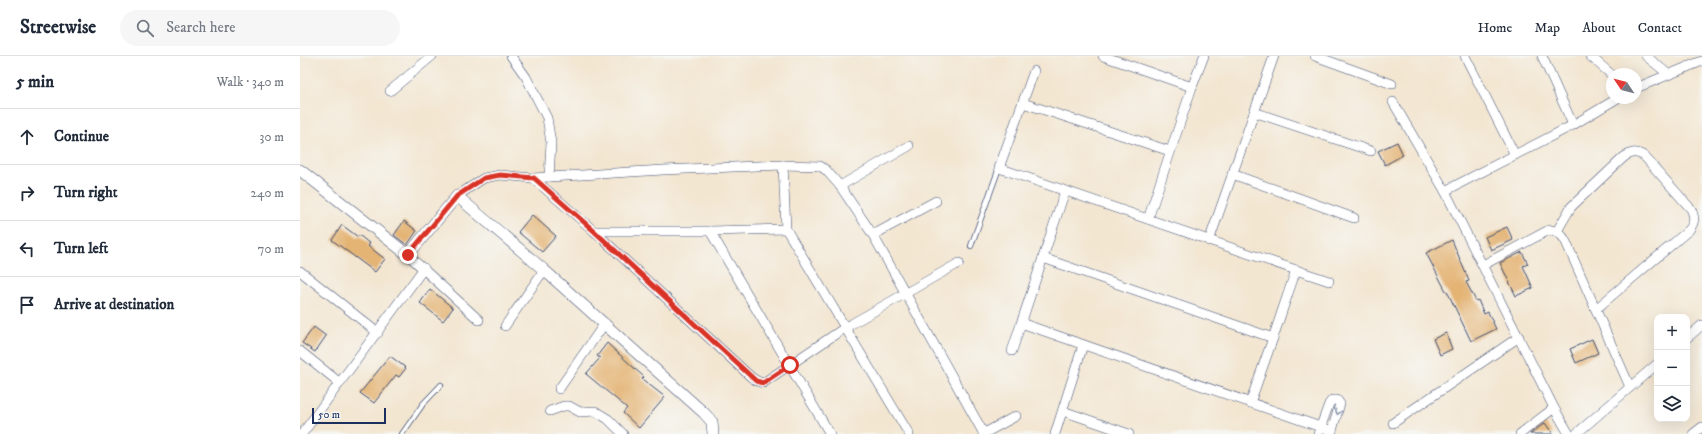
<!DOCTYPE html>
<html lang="en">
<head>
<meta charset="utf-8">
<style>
	body { margin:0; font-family:"IM FELL DW Pica",serif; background:#f6f6f7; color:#1f2937 }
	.controls { position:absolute; right:12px; bottom:12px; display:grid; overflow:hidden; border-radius:8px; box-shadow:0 4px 16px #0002 }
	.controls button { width:36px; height:36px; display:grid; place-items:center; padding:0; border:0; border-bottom:1px solid #e0e1e3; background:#fff; color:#1f2937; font:20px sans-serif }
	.compass { position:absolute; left:1306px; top:12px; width:36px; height:36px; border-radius:50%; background:#fff; box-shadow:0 4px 16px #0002; rotate:305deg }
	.scale { position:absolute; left:12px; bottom:10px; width:74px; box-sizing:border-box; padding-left:4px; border:2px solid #1b2f5e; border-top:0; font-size:11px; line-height:14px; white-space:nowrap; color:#1b2f5e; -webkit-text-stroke:3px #f6f6f2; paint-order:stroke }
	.stop { position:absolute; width:12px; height:12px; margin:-9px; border:3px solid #d93025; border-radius:50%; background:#fff }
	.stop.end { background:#d93025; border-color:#fff; box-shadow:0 1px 4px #0008 }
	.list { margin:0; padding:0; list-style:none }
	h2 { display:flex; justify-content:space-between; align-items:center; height:52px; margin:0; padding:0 16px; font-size:17px }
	h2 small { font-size:13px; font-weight:400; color:#747a83 }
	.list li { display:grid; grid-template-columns:26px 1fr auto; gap:12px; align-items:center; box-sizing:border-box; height:56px; padding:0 16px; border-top:1px solid #e0e1e3 }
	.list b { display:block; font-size:15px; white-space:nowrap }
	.list em { font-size:13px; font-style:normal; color:#747a83 }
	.icon { flex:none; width:22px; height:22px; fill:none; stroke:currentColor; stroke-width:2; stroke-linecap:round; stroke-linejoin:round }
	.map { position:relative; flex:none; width:1402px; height:378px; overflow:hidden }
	header { display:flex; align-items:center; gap:24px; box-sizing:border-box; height:56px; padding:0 20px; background:#fff; border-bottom:1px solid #e0e1e3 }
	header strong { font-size:19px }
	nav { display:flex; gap:22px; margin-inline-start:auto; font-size:14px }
	.search { width:280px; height:36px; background:#f6f6f7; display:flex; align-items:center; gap:10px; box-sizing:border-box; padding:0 14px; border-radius:22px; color:#747a83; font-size:15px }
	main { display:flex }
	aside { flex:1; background:#fff }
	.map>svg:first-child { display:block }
</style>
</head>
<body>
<header>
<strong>Streetwise</strong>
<div class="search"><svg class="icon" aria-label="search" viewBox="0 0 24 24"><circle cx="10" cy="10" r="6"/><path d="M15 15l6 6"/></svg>Search here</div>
<nav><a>Home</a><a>Map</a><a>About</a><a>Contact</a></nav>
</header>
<main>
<aside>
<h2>5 min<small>Walk · 340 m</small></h2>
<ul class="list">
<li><svg class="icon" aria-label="ahead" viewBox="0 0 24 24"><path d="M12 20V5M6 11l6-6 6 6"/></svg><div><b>Continue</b></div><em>30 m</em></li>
<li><svg class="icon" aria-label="right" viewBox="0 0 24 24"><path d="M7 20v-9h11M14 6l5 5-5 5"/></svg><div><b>Turn right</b></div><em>240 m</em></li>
<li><svg class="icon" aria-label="left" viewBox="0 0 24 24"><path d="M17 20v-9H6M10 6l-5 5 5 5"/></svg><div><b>Turn left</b></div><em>70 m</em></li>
<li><svg class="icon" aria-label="arrive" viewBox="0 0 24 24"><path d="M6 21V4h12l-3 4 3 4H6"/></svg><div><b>Arrive at destination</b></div></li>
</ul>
</aside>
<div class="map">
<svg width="1402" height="378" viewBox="0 0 1402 378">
	<rect width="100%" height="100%" fill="#f6f6f2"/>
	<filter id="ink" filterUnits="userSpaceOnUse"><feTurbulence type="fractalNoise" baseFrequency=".025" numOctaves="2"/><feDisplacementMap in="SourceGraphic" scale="8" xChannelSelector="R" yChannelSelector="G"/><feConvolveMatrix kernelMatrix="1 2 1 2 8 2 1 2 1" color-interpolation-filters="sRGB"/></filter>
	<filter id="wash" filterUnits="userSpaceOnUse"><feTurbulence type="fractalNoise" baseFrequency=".012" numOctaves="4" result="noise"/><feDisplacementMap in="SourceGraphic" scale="16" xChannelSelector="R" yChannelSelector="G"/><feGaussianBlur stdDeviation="0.9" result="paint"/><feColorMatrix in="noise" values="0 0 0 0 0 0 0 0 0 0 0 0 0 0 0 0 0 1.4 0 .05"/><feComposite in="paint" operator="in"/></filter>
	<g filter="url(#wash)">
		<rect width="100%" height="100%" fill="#f3e6d1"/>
		<g id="blocks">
			<!-- building -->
			<g fill="#e4b475">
				<polygon points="1097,86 1103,99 1085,109 1078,95"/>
				<polygon points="232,159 256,180 242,196 218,176"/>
				<polygon points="104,165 117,175 107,189 94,179"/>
				<polygon points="42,169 58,181 59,179 70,188 68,190 85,203 75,216 32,184"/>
				<polygon points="1207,171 1213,184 1191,194 1185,181"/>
				<polygon points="1152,184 1169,225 1166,226 1176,245 1178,244 1184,258 1188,256 1196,273 1171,285 1147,235 1146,235 1126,197"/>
				<polygon points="1222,196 1228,208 1223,210 1233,232 1216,240 1200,207"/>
				<polygon points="130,233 153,252 143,265 120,247"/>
				<polygon points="14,271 26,280 15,296 2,287"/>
				<polygon points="1146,277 1152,293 1140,299 1133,283"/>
				<polygon points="1292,283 1298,297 1276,307 1270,293"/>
				<polygon points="307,287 344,321 342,323 365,341 339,372 323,357 327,352 286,318 300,302 297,300"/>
				<polygon points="90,300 106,312 99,321 96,319 74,347 60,337"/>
				<polygon points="1245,367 1253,378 1230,378"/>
			</g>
		</g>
	</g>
	<g filter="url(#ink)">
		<use href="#blocks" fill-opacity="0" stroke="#3b4a6f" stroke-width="1"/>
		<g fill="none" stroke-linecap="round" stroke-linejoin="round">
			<defs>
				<g id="service">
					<polyline points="671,190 699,112"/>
					<polyline points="102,378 123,348 141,329"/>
				</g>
				<g id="minor">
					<polyline points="211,0 226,21 247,62 251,87 249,121"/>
					<polyline points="803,0 892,31"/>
					<polyline points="1015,0 1092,28"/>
					<polyline points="1165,0 1215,99"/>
					<polyline points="1242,0 1273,69"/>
					<polyline points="1290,0 1312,19"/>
					<polyline points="1346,0 1368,18"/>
					<polyline points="734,15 699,112 996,214"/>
					<polyline points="1336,32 1402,5"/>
					<polyline points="90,35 132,0"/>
					<polyline points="1093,46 1145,135 1254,352 1269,378"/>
					<polyline points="723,47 870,95"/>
					<polyline points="954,56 1071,95"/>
					<polyline points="483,109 486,173 609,378"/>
					<polyline points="932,118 1054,162"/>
					<polyline points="233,122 294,175 451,321 457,325 463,327 546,271 659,207"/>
					<polyline points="540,130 609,90"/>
					<polyline points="1145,135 1273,69 1318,42"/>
					<polyline points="157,140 184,122 200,119 233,122 363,114 483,109 520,110 526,114 540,130 573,179 684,378"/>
					<polyline points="848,163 892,31 904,0"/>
					<polyline points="294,175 410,175 486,173"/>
					<polyline points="410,175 530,378"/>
					<path d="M1257,175L1271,151L1324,101C1332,96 1336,95 1344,100L1391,153C1395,162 1395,166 1389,174L1296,253"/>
					<polyline points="573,179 636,145"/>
					<polyline points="909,185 974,0"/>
					<polyline points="108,199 179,264"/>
					<polyline points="743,202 973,282"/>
					<path d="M1183,209L1249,174C1258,175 1262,178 1266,186L1330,331"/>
					<polyline points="0,215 78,277"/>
					<polyline points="721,267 1032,375"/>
					<polyline points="205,270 244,214"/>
					<polyline points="1387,282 1402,269"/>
					<polyline points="0,295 40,327"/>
					<polyline points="712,295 765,135"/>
					<polyline points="259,333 305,267"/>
					<polyline points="950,347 973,282 996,214 1029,225"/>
					<polyline points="250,355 264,350 269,350 280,356 295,355 308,363 323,378"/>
					<polyline points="763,355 829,378"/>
					<polyline points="1093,367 1219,281"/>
					<polyline points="2,378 124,212"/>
					<polyline points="683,378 716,360"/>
					<polyline points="755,378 783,289"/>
					<polyline points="1018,378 1029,348 1032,344 1037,344 1040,348 1039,351 1031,378"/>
					<polyline points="1220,378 1254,352"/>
					<polyline points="1276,378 1357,308"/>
					<polyline points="1393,378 1402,371"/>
				</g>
				<polyline id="tertiary" points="0,114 108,199 157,140 244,214 404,357 412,366 413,378"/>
			</defs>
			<!-- service casing -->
			<use href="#service" stroke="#3b4a6f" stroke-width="6"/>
			<!-- minor casing -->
			<use href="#minor" stroke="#3b4a6f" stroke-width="10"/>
			<!-- tertiary casing -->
			<use href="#tertiary" stroke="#3b4a6f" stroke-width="12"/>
			<!-- service -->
			<use href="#service" stroke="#fff" stroke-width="4.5"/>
			<!-- minor -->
			<use href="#minor" stroke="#fff" stroke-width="9"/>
			<!-- tertiary -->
			<use href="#tertiary" stroke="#fff" stroke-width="11"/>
		</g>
		<!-- one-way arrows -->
		<defs><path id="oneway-chevron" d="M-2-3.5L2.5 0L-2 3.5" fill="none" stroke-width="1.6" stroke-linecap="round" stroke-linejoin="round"/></defs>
		<use stroke="#8d97ae" href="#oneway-chevron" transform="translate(1038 356) rotate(106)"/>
	</g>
	<g fill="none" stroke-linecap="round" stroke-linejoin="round" filter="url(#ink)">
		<!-- route -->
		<polyline stroke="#d93025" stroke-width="5" points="108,199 157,140 184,122 200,119 234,122 294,175 456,325 463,327 490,309"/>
	</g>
</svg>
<div class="controls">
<button>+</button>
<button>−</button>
<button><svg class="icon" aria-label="layers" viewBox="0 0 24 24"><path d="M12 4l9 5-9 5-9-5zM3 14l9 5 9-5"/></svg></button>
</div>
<svg class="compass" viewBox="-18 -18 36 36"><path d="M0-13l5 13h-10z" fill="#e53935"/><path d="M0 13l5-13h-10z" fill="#747a83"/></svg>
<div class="scale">50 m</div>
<div class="stop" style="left:490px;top:309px"></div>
<div class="stop end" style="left:108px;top:199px"></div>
</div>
</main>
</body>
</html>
